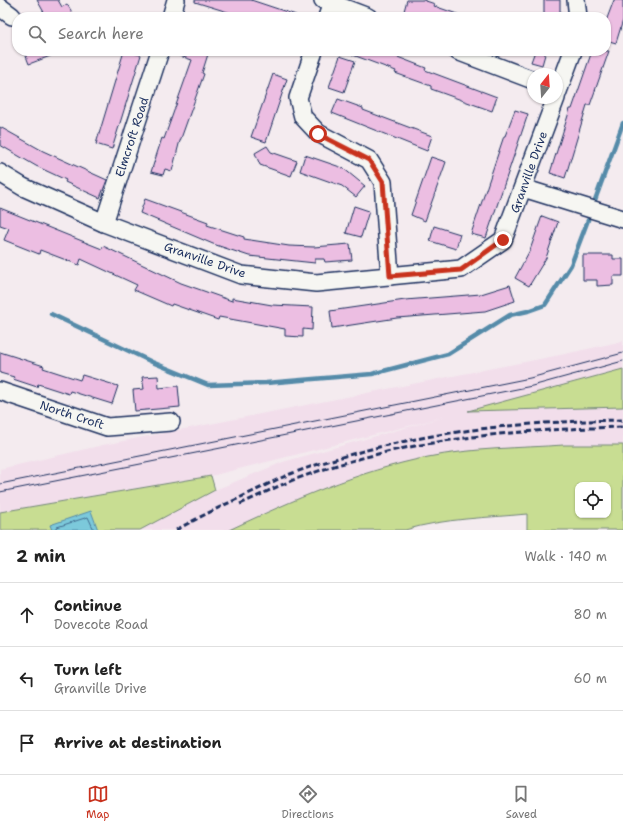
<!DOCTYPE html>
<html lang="en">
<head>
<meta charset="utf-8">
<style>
	body { margin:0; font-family:"Shantell Sans",sans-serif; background:#f6f6f6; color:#222 }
	.controls { position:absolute; right:12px; bottom:12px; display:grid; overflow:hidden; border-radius:8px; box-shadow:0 1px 3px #0004 }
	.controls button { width:36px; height:36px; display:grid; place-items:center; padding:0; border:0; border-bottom:1px solid #e0e0e0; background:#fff; color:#222; font:20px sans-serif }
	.compass { position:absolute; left:527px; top:68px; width:36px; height:36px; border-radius:50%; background:#fff; box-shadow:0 1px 3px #0004; rotate:17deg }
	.stop { position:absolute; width:12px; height:12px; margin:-9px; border:3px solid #c8321e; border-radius:50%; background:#fff }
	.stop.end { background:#c8321e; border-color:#fff; box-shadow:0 1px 4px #0008 }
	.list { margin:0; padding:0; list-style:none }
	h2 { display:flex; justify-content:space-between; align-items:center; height:52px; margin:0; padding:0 16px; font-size:17px }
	h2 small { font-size:13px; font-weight:400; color:#767676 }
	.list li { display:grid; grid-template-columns:26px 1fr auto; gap:12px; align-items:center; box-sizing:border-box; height:64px; padding:0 16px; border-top:1px solid #e0e0e0 }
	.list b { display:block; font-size:15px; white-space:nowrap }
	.list p { margin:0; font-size:13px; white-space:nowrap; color:#767676 }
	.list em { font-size:13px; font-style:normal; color:#767676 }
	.icon { flex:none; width:22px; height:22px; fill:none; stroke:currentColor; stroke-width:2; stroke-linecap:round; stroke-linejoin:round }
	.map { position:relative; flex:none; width:623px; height:530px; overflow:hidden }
	.search { position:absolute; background:#fff; box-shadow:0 1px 3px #0004; left:12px; right:12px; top:12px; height:44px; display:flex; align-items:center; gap:10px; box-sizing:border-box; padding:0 14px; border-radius:16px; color:#767676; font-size:15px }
	.sheet { height:244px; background:#fff }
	nav { display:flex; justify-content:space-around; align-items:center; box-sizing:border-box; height:56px; border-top:1px solid #e0e0e0; background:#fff; font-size:11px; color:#767676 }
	nav a { display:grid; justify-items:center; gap:2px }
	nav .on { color:#c8321e }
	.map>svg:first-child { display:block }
</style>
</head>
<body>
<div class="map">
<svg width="623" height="530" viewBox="0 0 623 530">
	<rect width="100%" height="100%" fill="#f4ebef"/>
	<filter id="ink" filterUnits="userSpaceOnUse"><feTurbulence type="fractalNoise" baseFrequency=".025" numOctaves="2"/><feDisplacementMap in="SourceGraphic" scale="8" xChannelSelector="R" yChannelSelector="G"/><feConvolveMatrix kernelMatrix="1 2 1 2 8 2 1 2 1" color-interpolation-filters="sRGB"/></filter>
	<g filter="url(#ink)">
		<!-- built -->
		<polygon fill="#f2deeb" points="623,341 623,369 471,411 623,407 623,445 564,445 480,451 376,470 311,493 229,530 140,530 215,490 283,462 444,417 211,476 0,512 0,469 103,445 565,354"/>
		<!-- green -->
		<g fill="#c8dd92" stroke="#728678" fill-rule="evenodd">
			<polygon points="623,369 623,407 468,411"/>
			<path d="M564,445H623V530H527V514C487,518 445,518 405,530H229C293,500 358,471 428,457C472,448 520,448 564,445ZM578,485H608V515H578Z"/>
			<polygon points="211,476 215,490 140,530 0,530 0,512"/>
		</g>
		<!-- water -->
		<polygon fill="#7cc9db" stroke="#558ba9" points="91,511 98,530 52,530 50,525"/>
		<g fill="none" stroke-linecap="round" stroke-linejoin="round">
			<!-- shore -->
			<polyline stroke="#426d90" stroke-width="1" points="55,530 57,527 88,517 94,530"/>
			<!-- stream -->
			<g stroke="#558ba9" stroke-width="4.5">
				<polyline points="595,200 623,123"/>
				<polyline points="51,314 152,362 208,385 266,383 372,374 448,354 510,315 528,311 545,305 571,265 588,220"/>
			</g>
		</g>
		<!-- building -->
		<g fill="#ecbee2" stroke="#1b2f5e">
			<polygon points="37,0 58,0 62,7 67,4 75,17 44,17 46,16"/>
			<polygon points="195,0 251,0 296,15 295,17 244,17 195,2"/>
			<polygon points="407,0 423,0 435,4 434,6 460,15 460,17 420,17 404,11"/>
			<rect x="544" y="0" width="16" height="17"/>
			<polygon points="614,0 623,0 623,20 616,43 606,40 606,21"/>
			<polygon points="24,51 61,51 61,52 29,64"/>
			<polygon points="124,51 141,55 112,149 96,144"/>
			<polygon points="172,51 209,51 202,73 204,74 179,144 172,171 165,169 163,175 151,172 162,138 164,139 192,60 171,53"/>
			<polygon points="345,51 391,51 390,54 426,68 425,70 497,97 492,111 431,89 431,86 395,73 396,71 345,52"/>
			<polygon points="535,51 546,51 542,65 531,62"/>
			<polygon points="592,51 609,51 590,105 587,105 565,178 550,173 570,109 572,109"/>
			<polygon points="340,56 355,61 344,92 329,87"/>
			<polygon points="273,74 287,79 266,142 251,137"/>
			<polygon points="338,99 363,108 363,110 432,136 427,151 332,113"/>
			<polygon points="515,110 528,114 486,238 471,234 504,136 505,136"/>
			<polygon points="0,127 43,151 107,180 100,198 65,182 66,180 36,166 0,145"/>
			<polygon points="267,146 271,152 297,161 291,176 260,165 255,153"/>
			<polygon points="305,155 343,168 365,186 356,197 342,186 300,171"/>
			<polygon points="431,157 446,162 425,221 411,215"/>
			<polygon points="145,199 208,222 207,225 244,237 244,239 289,246 314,247 350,244 352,260 325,262 324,259 315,259 315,263 249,256 213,244 140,213"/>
			<polygon points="354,206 369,211 361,237 346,233"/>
			<polygon points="0,208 102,249 103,246 181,283 232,301 232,298 272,305 313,307 312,330 303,329 303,337 285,336 285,329 219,317 218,320 172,304 171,306 134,290 137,285 81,259 79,265 40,250 39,254 4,240 9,228 0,225"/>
			<polygon points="542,216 558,222 546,258 529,286 515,278 530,250"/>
			<polygon points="434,226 460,234 456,249 430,241"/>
			<polygon points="583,255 613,255 613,259 623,259 623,276 613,276 613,285 597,286 597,280 583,280"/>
			<polygon points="510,285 515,301 485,311 397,318 332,328 330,311 405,300 481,294"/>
			<polygon points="0,352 44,366 43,368 80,380 82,375 118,386 112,404 70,391 69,394 38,384 37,387 13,379 14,377 0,373"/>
			<polygon points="158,376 159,388 178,386 180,407 135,411 133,390 144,389 142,377"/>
		</g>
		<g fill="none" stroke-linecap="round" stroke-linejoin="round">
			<defs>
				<g id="street">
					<polyline points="323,0 368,17"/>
					<polyline points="576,0 578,17"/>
					<polyline points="0,7 12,16"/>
					<polyline points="171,17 176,0"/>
					<polyline points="327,17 332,3"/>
					<polyline points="314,51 298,98 303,117 318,133 369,160 383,182 390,276"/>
					<polyline points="457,51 533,80"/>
					<polyline points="557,94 573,51"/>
					<polyline points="0,173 23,187 104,223 241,275 316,283 461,269 503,240 556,98"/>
					<polyline points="523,188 623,219"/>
					<polyline points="104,223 160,51"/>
					<polyline points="0,391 107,427 171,422"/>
				</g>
			</defs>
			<!-- street casing -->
			<use href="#street" stroke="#1b2f5e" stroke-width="20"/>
			<!-- street -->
			<use href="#street" stroke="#f6f6f2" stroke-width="17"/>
			<!-- tram -->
			<g stroke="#1b2f5e" stroke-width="1">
				<polyline points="0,484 530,378 623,353"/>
				<polyline points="0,492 532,386 623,361"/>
			</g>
			<!-- rail -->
			<g stroke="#1b2f5e" stroke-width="3" stroke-dasharray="6 3" stroke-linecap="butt">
				<path d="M240,504C259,496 277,486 296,479C403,439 509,430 623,427"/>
				<path d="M176,530C201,516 226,504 252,492C265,486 279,478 293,473C402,433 508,422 623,420"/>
			</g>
		</g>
	</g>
	<g fill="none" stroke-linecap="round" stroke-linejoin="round" filter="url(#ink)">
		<!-- route -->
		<polyline stroke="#c8321e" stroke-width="5" points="318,134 369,160 383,182 390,276 461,270 503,240"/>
	</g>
	<g text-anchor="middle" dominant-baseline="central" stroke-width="3" stroke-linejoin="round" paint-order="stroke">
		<!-- street labels -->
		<g font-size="12" fill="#1b2f5e" stroke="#f6f6f2">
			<text transform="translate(132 137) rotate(-72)">Elmcroft Road</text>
			<text transform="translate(529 172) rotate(-70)">Granville Drive</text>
			<text transform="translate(205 260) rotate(19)">Granville Drive</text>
			<text transform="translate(72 415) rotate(18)">North Croft</text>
		</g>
	</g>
</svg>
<div class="controls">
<button><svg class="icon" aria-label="locate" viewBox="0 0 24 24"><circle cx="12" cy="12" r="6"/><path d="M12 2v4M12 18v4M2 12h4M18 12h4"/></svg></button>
</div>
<svg class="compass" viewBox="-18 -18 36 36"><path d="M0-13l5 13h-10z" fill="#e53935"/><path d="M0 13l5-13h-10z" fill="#767676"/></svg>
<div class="stop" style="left:318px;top:134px"></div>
<div class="stop end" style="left:503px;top:240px"></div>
<div class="search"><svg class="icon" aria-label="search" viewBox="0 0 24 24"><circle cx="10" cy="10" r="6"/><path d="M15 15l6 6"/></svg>Search here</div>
</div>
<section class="sheet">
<h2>2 min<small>Walk · 140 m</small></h2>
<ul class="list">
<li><svg class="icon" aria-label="ahead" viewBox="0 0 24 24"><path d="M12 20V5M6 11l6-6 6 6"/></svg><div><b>Continue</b><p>Dovecote Road</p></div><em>80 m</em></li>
<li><svg class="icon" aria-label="left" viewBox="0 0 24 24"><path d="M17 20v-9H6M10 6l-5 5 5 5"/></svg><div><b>Turn left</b><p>Granville Drive</p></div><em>60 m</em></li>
<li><svg class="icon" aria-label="arrive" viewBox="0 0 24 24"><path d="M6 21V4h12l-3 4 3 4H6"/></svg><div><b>Arrive at destination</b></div></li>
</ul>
</section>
<nav>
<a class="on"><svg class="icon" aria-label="map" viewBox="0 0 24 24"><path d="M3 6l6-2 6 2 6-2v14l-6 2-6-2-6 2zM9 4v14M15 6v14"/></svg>Map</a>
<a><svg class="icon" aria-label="directions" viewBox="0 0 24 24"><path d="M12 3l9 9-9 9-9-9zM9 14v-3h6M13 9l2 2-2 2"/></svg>Directions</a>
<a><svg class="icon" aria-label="saved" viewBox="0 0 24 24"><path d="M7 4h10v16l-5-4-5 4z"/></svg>Saved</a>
</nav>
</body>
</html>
